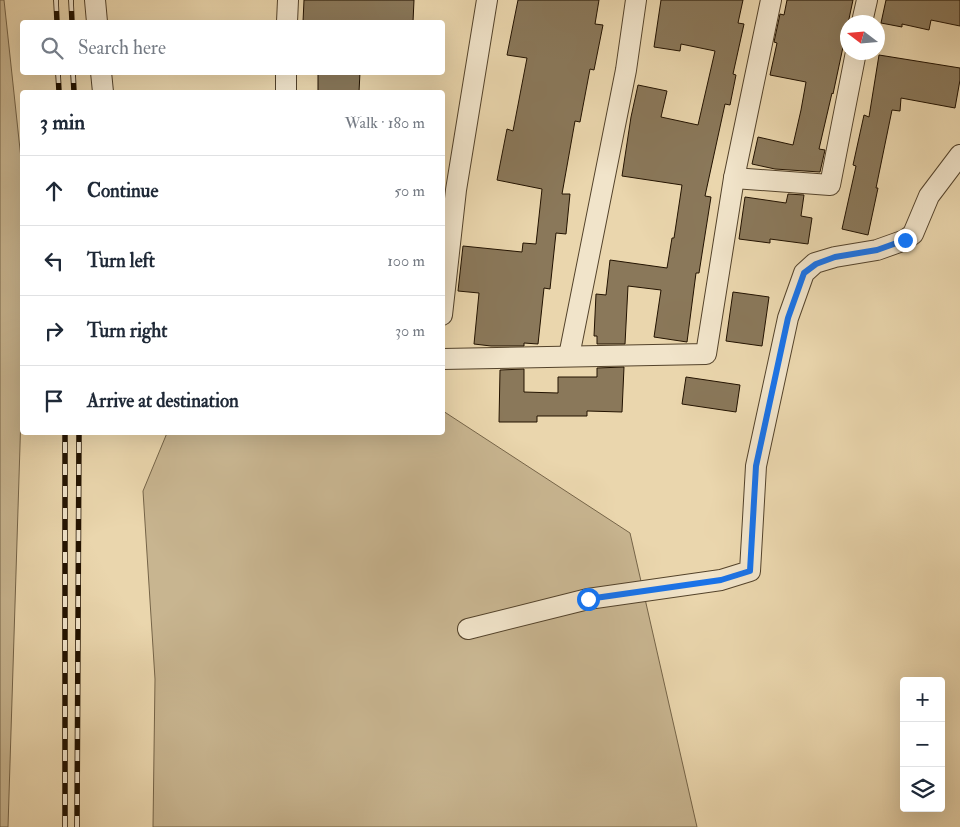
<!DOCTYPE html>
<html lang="en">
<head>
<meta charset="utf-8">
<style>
	body { margin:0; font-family:"IM FELL Double Pica",serif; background:#f6f6f7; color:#1f2937 }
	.controls { position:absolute; right:15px; bottom:15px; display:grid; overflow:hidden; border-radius:5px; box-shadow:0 5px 20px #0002 }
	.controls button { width:45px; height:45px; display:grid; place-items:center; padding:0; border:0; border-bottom:1px solid #e0e1e3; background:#fff; color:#1f2937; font:25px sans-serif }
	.compass { position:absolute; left:840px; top:15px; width:45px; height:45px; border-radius:50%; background:#fff; box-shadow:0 5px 20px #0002; rotate:286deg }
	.stop { position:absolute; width:15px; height:15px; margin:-11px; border:4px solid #1a73e8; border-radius:50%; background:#fff }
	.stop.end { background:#1a73e8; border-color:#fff; box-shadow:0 1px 5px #0008 }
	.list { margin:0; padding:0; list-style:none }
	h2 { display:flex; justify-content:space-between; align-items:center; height:65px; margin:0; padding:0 20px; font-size:21px }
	h2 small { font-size:16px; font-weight:400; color:#747a83 }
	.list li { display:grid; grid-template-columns:32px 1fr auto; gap:15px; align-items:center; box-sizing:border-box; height:70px; padding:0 20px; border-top:1px solid #e0e1e3 }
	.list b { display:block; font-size:19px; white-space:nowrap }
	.list em { font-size:16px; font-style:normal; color:#747a83 }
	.icon { flex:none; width:28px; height:28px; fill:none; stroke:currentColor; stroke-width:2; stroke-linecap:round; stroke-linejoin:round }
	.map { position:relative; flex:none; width:960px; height:827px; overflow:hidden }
	.search { position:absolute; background:#fff; box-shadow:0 5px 20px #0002; left:20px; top:20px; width:425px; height:55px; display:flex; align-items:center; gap:12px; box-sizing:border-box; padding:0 18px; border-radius:5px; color:#747a83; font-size:19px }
	.panel { position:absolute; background:#fff; box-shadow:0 5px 20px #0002; left:20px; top:90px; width:425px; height:345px; border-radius:5px }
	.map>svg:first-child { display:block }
</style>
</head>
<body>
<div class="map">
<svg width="960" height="827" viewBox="0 0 960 827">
	<rect width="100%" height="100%" fill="#ead6ad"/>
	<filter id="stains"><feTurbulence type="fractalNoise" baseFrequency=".004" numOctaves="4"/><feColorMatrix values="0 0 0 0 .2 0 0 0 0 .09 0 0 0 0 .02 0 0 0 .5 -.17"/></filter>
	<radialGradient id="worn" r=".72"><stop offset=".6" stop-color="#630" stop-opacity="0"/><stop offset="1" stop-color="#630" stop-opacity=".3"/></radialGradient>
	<!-- green -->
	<g fill="#c8b590" stroke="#756448">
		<polygon points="0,0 4,0 22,168 22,382 8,827 0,827"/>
		<polygon points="443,411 630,533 697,827 153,827 155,679 143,491 167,433 442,432"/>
	</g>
	<!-- building -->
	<g fill="#8a785a" stroke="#221200">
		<polygon points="304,0 414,0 413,22 303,22"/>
		<polygon points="518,0 599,0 595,24 603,25 594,70 590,69 580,122 575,121 562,194 570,194 566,234 556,233 550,289 544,288 538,344 524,343 524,346 491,346 474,344 479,293 458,291 463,246 522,252 523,243 536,244 542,189 497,180 507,129 513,131 527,58 507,55"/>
		<polygon points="661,0 743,0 738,23 744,24 733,74 736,75 730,105 725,104 705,196 711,197 699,273 696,273 687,342 654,337 661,290 628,286 625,344 597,344 597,336 594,336 596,294 606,295 610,260 667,268 672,238 674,238 682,185 622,176 631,117 638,85 667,91 661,117 698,125 715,51 681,44 680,51 654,47"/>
		<polygon points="787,0 853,0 833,94 832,93 819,149 825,150 820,172 775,169 752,164 758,137 793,145 801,110 806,82 770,75 777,43 774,42 780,14 784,15"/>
		<polygon points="886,0 960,0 960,26 931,20 929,30 902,24 902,27 881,23"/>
		<polygon points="879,55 960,68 960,80 955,108 901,98 900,111 892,110 876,188 878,188 868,235 842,229 856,166 853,165 864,115 869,117"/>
		<polygon points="318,72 360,72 359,92 318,92"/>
		<polygon points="788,194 804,195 801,216 812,218 808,244 770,239 770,243 739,239 745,197 786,203"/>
		<polygon points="733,292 769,297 762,346 726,341"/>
		<polygon points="624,367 622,412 587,411 587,416 537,416 537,422 499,422 500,370 524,369 524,392 558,393 558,377 597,377 597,368"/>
		<polygon points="686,377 740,385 736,412 682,404"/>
	</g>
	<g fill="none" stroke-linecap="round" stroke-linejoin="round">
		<defs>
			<g id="street">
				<polyline points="95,0 97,22"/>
				<polyline points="287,22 288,0"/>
				<polyline points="862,22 867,0"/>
				<polyline points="101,72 103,92"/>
				<polyline points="286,92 286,72"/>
				<polyline points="734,178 830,185 856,52"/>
				<polyline points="442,315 456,190 487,0"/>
				<polyline points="569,356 626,70 636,0"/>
				<polyline points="442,359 706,354 734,178 771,0"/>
				<polyline points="468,629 588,599 721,580 750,571 756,466 788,318 804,273 815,263 835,257 877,250 905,240 913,234 929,196 960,155"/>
			</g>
		</defs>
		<!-- street casing -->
		<use href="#street" stroke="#54432b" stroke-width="22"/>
		<!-- street -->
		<use href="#street" stroke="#f1e4ca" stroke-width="20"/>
		<defs>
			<g id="rail">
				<polyline points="56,0 57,22"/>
				<polyline points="71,0 72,22"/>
				<polyline points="58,72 59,92"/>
				<polyline points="73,72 74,92"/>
				<polyline points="65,827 65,432"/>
				<polyline points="77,827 79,432"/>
			</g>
		</defs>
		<!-- rail casing -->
		<use href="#rail" stroke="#221200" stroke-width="5.5"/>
		<!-- rail -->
		<use href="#rail" stroke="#f1e4ca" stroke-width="4" stroke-dasharray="11" stroke-linecap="butt"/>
	</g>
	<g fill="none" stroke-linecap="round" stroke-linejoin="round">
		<!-- route -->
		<polyline stroke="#1a73e8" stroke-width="6" points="588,599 721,580 750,571 756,466 788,318 804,273 816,264 835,257 877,250 905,240"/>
	</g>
	<rect width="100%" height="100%" filter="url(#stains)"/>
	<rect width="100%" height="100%" fill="url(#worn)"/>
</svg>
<div class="controls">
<button>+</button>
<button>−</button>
<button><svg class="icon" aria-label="layers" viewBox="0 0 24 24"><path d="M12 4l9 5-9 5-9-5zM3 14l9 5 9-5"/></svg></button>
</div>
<svg class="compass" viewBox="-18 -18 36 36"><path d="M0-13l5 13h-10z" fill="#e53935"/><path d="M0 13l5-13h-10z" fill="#747a83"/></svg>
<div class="stop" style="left:588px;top:599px"></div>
<div class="stop end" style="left:905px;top:240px"></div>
<div class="search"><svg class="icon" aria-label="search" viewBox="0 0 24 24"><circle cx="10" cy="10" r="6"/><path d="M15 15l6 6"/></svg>Search here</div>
<section class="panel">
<h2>3 min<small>Walk · 180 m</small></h2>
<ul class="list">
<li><svg class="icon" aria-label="ahead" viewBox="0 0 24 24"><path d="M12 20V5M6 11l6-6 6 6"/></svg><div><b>Continue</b></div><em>50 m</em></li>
<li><svg class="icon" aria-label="left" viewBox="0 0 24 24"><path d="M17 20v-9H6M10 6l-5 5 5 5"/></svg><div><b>Turn left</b></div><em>100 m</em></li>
<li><svg class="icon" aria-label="right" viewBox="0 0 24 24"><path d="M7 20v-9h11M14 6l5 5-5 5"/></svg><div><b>Turn right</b></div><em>30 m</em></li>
<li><svg class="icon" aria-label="arrive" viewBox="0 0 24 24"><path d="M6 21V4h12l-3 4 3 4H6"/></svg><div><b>Arrive at destination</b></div></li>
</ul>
</section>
</div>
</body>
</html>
